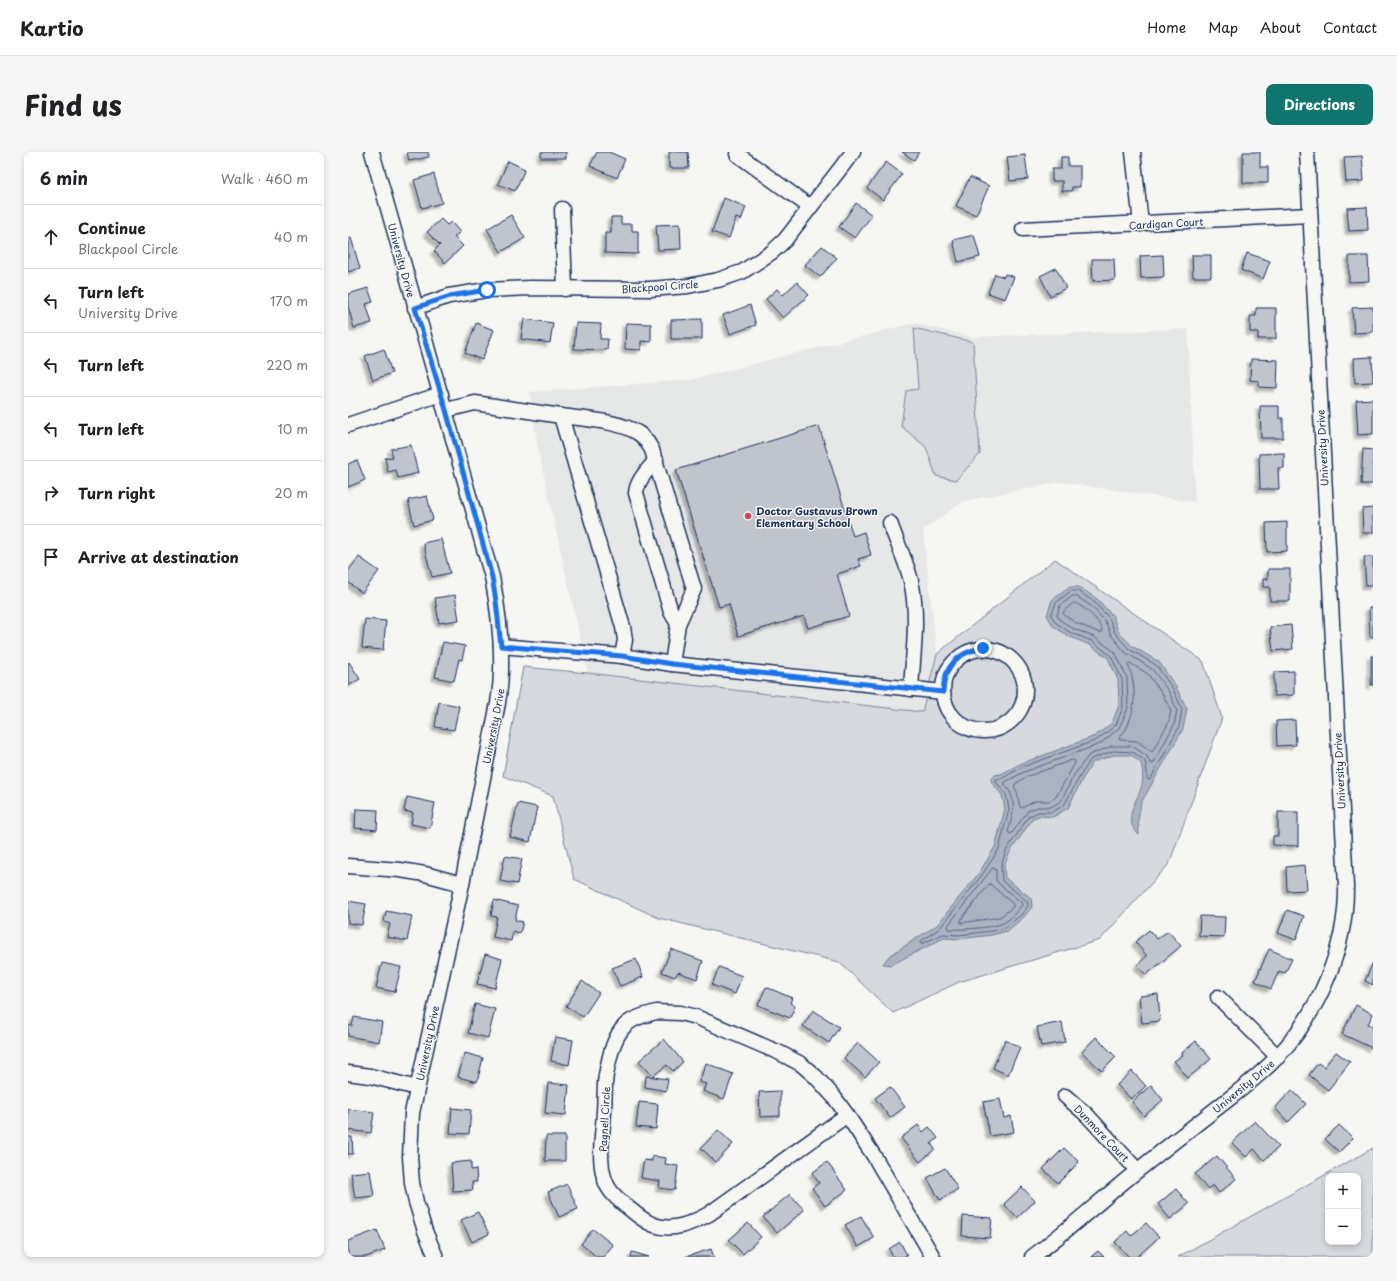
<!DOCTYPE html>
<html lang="en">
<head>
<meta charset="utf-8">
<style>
	body { margin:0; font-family:"Playpen Sans",sans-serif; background:#f6f6f6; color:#202124 }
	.controls { position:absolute; right:12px; bottom:12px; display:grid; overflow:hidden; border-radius:8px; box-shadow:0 2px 6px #0003 }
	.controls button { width:36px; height:36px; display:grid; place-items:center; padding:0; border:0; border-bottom:1px solid #e0e0e0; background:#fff; color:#202124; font:20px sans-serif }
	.stop { position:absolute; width:12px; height:12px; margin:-9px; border:3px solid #1a73e8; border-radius:50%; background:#fff }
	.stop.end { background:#1a73e8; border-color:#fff; box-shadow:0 1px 4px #0008 }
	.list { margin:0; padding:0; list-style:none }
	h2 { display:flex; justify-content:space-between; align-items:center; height:52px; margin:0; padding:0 16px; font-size:17px }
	h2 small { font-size:13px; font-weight:400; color:#757577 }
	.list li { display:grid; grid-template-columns:26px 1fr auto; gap:12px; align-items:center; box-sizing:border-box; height:64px; padding:0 16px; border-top:1px solid #e0e0e0 }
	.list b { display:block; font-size:15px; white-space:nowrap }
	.list p { margin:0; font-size:13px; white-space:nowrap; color:#757577 }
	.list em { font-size:13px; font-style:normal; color:#757577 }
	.icon { flex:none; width:22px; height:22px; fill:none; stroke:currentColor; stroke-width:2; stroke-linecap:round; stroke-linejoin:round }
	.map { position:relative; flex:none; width:1025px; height:1105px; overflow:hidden; border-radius:8px }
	header { display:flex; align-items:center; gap:24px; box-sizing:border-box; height:56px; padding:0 20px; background:#fff; border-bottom:1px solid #e0e0e0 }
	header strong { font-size:19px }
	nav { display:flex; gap:22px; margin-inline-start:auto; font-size:14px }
	.intro { display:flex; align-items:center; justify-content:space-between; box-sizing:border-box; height:96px; padding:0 24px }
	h1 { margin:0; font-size:28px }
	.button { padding:10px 18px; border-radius:8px; background:#0f766e; color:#fff; font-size:14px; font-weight:700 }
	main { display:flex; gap:24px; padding:0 24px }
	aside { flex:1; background:#fff; border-radius:8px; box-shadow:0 2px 6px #0003 }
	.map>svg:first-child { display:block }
</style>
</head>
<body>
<header>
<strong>Kartio</strong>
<nav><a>Home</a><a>Map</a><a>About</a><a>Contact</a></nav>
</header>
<div class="intro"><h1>Find us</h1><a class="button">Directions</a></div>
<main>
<aside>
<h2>6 min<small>Walk · 460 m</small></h2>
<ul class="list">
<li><svg class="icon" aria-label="ahead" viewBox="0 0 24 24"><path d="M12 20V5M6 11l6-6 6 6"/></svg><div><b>Continue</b><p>Blackpool Circle</p></div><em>40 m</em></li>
<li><svg class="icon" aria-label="left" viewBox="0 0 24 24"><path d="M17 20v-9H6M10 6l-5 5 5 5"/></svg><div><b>Turn left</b><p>University Drive</p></div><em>170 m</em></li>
<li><svg class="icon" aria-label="left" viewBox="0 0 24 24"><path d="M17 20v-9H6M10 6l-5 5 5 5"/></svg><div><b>Turn left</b></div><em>220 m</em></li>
<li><svg class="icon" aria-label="left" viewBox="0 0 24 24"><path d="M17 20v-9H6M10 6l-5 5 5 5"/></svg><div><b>Turn left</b></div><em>10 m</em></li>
<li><svg class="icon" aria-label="right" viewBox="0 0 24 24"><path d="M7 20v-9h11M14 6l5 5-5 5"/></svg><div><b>Turn right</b></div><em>20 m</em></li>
<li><svg class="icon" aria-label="arrive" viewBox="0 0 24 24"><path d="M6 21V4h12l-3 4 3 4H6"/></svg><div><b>Arrive at destination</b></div></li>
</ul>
</aside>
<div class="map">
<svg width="1025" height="1105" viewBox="0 0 1025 1105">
	<defs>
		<filter id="shadow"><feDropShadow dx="-3.5" dy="3.5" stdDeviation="1" flood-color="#0004"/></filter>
	</defs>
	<rect width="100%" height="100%" fill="#f6f6f2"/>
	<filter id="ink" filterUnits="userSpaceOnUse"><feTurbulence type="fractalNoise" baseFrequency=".025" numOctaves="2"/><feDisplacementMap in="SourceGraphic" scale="8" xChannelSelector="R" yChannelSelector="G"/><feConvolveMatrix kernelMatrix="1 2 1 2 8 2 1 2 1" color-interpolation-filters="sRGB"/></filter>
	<g filter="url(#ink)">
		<!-- built -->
		<polygon fill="#e6e7e7" points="566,171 624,185 840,177 847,350 712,330 616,349 575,378 589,502 574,560 240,521 190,297 182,240 342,228"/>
		<!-- green -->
		<g fill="#d6d9dd" stroke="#78849e" fill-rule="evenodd">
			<polygon points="566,176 625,190 632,302 608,328 588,324 578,295 553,274 558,239 570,237"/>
			<polygon points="707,407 855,509 874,566 821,712 752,788 611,830 545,861 491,810 311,766 226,727 205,644 155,624 175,515 240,521 574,560 589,502"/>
			<path d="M1025,996V1105H830ZM980,1024H1010V1090H980Z"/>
		</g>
		<!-- water -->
		<path fill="#abb2c0" stroke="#717e99" d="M722,435H731L749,447L765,464L770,479L784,494L811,510L828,535L839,557L835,577L793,651L790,668L791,683C775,668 786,654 792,639C796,630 795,620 793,611L783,603H766L745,610L734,628L720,656L705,665L691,664L685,666L662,700L656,714L657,726L683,746L684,755L676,765L659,779L644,783L611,787L596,786L543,813L535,812L541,804L589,773L631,721L647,695L657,657L654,643L644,631L643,626L647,623L653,622L672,612L747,584L764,571L771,553L770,528L760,506L742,493L722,485L705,474L699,463L704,448Z"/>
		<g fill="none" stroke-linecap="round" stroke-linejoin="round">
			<!-- shore -->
			<g stroke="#556385" stroke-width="1">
				<polygon points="723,439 730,439 746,450 761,466 767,481 781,497 808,513 825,537 834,557 831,575 802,628 799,627 799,620 797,609 785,600 765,599 743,607 731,626 716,653 704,660 691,660 681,664 658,699 653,714 654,729 679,749 680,754 673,763 657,776 644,779 611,783 595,782 573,792 573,789 592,776 634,723 651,697 661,657 658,642 648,630 648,627 655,626 674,615 749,588 768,573 775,555 774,527 763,504 744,489 723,481 708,471 703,463 708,451"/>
				<path d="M725,444H728L743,454L757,469L763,483L777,500L804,517L821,540L829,558L826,573L805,612L802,611L799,604L784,594H764L741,603L726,623L713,649L703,655H690L680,659L664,681L662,682L660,680C665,662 670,648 657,633V630L676,620L752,592L771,576L780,556L779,526L767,500L746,485L726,477L712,468L709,463L712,454Z"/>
				<path d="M726,451C735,453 754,470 754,480L752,481L728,471L716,463L715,461L717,458Z"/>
				<path d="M782,511L800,522L815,543L823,559L820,572L804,600L789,589L772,588L771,587C772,583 776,581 778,577C788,557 789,534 780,513Z"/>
				<polygon points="725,608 727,609 727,611 708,645 701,649 687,649 674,656 672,655 669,640 666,634 667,632 678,625"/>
				<path d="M645,716L648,718V728L651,732L674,751V753C669,759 662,768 655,771C645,776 611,778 601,777L600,774Z"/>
				<polygon points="642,732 665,752 665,755 652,765 613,771 613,768"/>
			</g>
		</g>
		<!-- building -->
		<g fill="#c0c4cd" stroke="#1b2f5e" filter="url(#shadow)">
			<polygon points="59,0 80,0 81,5 61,9"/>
			<rect x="193" y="0" width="25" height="6"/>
			<polygon points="249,0 261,0 277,7 269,26 242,14"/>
			<polygon points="321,0 340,0 341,16 321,16"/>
			<polygon points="554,0 571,0 566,8"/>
			<polygon points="895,0 912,0 912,15 920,15 920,31 895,31"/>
			<polygon points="677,3 680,27 662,29 659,5"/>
			<polygon points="1014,4 1016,29 998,30 996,5"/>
			<polygon points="713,5 720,5 720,14 732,14 732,35 724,35 724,39 714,39 714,29 704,29 704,17 713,17"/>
			<polygon points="160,9 177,17 167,39 150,32"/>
			<polygon points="538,10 554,22 535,48 519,36"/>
			<polygon points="86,22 94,51 74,56 66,28"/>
			<polygon points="622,25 641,34 628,63 608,54"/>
			<polygon points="376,46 398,55 393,68 388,66 381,86 364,80"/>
			<polygon points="508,51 524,63 507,86 491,75"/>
			<polygon points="1019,55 1020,78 1001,79 999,56"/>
			<polygon points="163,63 177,86 153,100 139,77"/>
			<polygon points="263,65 273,65 273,72 284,72 284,79 290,79 290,102 257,101 257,81 263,81"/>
			<polygon points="93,67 99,73 103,70 112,80 106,85 115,94 97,111 86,99 92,93 79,80"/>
			<polygon points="332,72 333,97 310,98 308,73"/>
			<polygon points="626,83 632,105 610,110 605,88"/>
			<polygon points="3,86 12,116 0,120 0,87"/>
			<polygon points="474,94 489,106 472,125 457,113"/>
			<polygon points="899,101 922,109 915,127 893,118"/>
			<polygon points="815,103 816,125 793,126 792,104"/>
			<polygon points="844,103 863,103 863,125 845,125"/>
			<polygon points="1001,104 1020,104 1021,129 1001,130"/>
			<polygon points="744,107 766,107 767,128 745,129"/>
			<polygon points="708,116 718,136 702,144 692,124"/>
			<polygon points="647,122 656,125 657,122 666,125 657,147 640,141"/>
			<polygon points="449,130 461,143 435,166 418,147 429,137 435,143"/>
			<polygon points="20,136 25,150 18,152 24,171 6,176 0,154 0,142"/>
			<polygon points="402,153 408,173 382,182 375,163"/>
			<polygon points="1025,155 1025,180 1006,181 1004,156"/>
			<polygon points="908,156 928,156 928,187 910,187 910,180 902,180 902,164 908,164"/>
			<polygon points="176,167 205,171 202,191 173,187"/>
			<polygon points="354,167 354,187 323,187 323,168"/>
			<polygon points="128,171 146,178 134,208 117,201"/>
			<polygon points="228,171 253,172 252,187 260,187 259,198 226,197"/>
			<polygon points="278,171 303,172 303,190 293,189 293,198 277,197"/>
			<polygon points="36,197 44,221 25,228 17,204"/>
			<polygon points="1024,205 1025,230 1007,231 1006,206"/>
			<polygon points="903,207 930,208 929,236 911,235 911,229 902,228"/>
			<polygon points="1025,247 1025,282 1010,283 1008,248"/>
			<polygon points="912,254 931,254 931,266 935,266 935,286 913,286"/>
			<polygon points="471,274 505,384 516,380 523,403 510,407 513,414 489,422 501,464 460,476 456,464 390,484 381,452 371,455 328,318"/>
			<polygon points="63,293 70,321 50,326 48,318 40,320 37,306 45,305 43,297"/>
			<polygon points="1015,297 1025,298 1025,332 1013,332"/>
			<polygon points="936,301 936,316 930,316 931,337 912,337 911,302"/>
			<polygon points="9,308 17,328 0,335 0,312"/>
			<polygon points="79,344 85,368 66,373 60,348"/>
			<polygon points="1025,356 1025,381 1015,381 1014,357"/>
			<polygon points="939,370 939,399 919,400 918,371"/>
			<polygon points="93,387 102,421 84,425 75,391"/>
			<polygon points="11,405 31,419 14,441 0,430 0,419"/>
			<polygon points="1016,405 1025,405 1025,434 1018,434"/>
			<polygon points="920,417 942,417 942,449 922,449 922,435 915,435 915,427 920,427"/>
			<polygon points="107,443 111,468 91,471 87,446"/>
			<polygon points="1021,455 1025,455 1025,485 1022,485"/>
			<polygon points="17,467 38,469 35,498 14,496"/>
			<polygon points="943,473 945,497 925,499 922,475"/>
			<polygon points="95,490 117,494 114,508 111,507 106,529 87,525"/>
			<rect x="1023" y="504" width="2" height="29"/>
			<polygon points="1,510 12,527 0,534 0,511"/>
			<polygon points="946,519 946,543 926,544 926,520"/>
			<polygon points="91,550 111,554 106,578 87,575"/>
			<polygon points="947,568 948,593 929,594 928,569"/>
			<polygon points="59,645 87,651 82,676 63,672 65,661 56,659"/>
			<polygon points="170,651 189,655 182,690 162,685"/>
			<polygon points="8,657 30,658 29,678 7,676"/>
			<polygon points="930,660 950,660 950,694 925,693 925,684 930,684"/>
			<polygon points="157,704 174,707 169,732 152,729"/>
			<polygon points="957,713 959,738 939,739 938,715"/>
			<polygon points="146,748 170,754 167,768 175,770 172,781 165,779 163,789 145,785 149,765 143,764"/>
			<polygon points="0,749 18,752 14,773 0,771"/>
			<polygon points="939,758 956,764 948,788 930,781"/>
			<polygon points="38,759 64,764 59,789 39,785 42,772 36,770"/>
			<polygon points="852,764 877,765 876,785 851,784"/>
			<polygon points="801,778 809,787 820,779 833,794 798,823 789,813 799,804 787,790"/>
			<polygon points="323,797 355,809 349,827 330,820 327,825 314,820"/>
			<polygon points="921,797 944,807 937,821 931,819 923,837 907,829"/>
			<polygon points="137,802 154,807 147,836 129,832"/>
			<polygon points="288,807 295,825 272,834 264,816"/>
			<polygon points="1025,810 1025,833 1017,829"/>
			<polygon points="34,811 53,815 47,840 28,836"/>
			<polygon points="371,815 394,824 387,842 364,833"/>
			<polygon points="234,829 251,841 235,865 218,854"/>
			<polygon points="418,835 444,846 442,851 447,854 442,866 410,853"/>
			<polygon points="810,842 812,869 794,871 791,844"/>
			<polygon points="127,852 147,857 140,886 120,881"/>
			<polygon points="1008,853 1025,862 1020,872 1025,874 1025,893 1024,896 994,882"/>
			<polygon points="465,858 491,875 481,891 455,874"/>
			<polygon points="6,865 34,870 31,890 0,884 0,873 4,874"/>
			<polygon points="714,870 717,890 693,894 689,875"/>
			<polygon points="207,885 225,888 221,913 203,909"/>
			<polygon points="748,885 768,905 754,919 734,900"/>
			<polygon points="316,887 335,910 325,919 319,913 305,924 291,909"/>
			<polygon points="657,888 672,895 660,923 645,916"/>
			<polygon points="848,889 863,907 840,926 826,909 835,903 834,901"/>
			<polygon points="510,891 531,910 517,925 496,906"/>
			<polygon points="988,900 1002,910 980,938 961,923 970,911 976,915"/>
			<polygon points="117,901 135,906 129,930 110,925"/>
			<polygon points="358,911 385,922 376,947 355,939 358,932 351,930"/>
			<polygon points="784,919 798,934 783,947 769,933"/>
			<polygon points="298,924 320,927 318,939 297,935"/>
			<polygon points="200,931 221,933 218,963 197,961"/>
			<polygon points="803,933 815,948 796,964 784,950"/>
			<polygon points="542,935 557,955 542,966 527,946"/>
			<polygon points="944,938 958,952 940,970 927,956"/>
			<polygon points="432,939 432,964 412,965 411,940"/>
			<polygon points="652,947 656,966 663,964 666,980 642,984 635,950"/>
			<polygon points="291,950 310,952 308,977 288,975"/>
			<polygon points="104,956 123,958 121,982 102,981"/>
			<polygon points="0,957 26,960 23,981 0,978"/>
			<polygon points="907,969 931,995 916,1008 906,997 898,1005 884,991"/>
			<polygon points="570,973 575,980 581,975 590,986 583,992 587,997 572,1010 553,986"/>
			<polygon points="991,973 1005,986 991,1000 977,987"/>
			<polygon points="370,978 385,992 368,1010 353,996"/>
			<polygon points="198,984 217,984 217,1009 197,1009"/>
			<polygon points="0,985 4,985 5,1002 0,1002"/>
			<polygon points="716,996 731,1010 710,1031 695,1017"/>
			<polygon points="304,1004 318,1006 317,1012 330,1014 327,1038 311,1036 312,1029 293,1026 296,1008 304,1009"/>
			<polygon points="869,1004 888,1027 871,1041 865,1033 859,1037 847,1022"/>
			<polygon points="123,1009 123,1018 128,1017 129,1030 124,1030 125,1038 105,1039 103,1011"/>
			<polygon points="479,1010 499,1038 477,1054 464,1036 471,1031 464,1021"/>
			<polygon points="597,1016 610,1037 592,1048 579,1026"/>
			<polygon points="22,1019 26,1044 7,1046 3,1021"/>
			<polygon points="219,1032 230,1057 211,1065 200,1040"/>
			<polygon points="674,1035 687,1049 669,1066 656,1052"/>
			<polygon points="828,1037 841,1052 822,1067 810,1052"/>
			<polygon points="442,1042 456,1058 429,1081 415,1065"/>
			<polygon points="130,1060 141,1082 124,1090 113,1068"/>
			<polygon points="513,1064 526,1086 510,1095 497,1073"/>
			<polygon points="615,1064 644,1066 642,1086 614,1084"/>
			<polygon points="400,1071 413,1085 395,1102 381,1088"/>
			<polygon points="798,1071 811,1085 789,1105 781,1105 767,1090 779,1079 783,1084"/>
			<polygon points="245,1077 265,1093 255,1105 249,1105 233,1092"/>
			<polygon points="29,1078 37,1098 18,1105 0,1105 0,1089"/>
			<polygon points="552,1090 559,1103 556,1105 545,1105 541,1097"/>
			<polygon points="363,1097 366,1105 337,1105"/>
			<polygon points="750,1099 756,1105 743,1105"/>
			<polygon points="284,1100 301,1105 283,1105"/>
		</g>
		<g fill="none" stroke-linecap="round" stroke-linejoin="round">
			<defs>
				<g id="minor">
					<path d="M24,0L144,425C152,466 157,509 150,551L114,732L64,961L62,1005L64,1031L68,1050L77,1079L88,1105"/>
					<polyline points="785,0 793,72"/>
					<polyline points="389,2 462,55"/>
					<polyline points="214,57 217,137"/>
					<polyline points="675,77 962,63"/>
					<polyline points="67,156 101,144 139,138 182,136 302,137 340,134 370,128 394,120 424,100 437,88 505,0"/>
					<polyline points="98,258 127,251 213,264 275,475 277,488 274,504"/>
					<path d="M213,264C235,267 272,269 290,281C297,285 300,291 304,298L346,437L330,472L324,512"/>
					<polyline points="0,273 93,242"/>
					<path d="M308,308C300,318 289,328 288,341L323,460L330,472"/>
					<path d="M542,371C548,389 559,411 563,429C571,464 565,502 563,537"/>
					<polyline points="153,494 274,504 324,512 595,540"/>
					<circle cx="636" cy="538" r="41"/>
					<polyline points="0,714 52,718 77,722 114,732"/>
					<polyline points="870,845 930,905"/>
					<path d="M308,860L332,861L348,865L432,901L453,912L468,925L486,945L499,963L361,1062C344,1071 325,1080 306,1073C298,1070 290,1064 283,1058C275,1052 265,1044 260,1035C248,1013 255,983 256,959C257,948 256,935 258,923C261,908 264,890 274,877C282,866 295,864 308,860Z"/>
					<polyline points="0,921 22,924 69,936"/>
					<polyline points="717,944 739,963 789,1018"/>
					<polyline points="499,963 526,1004 585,1105"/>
					<path d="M684,1105C722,1077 757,1044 794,1015C820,994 846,974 873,953C892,938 913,923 930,904C971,860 999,795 998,734L959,0"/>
				</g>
			</defs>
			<!-- minor casing -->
			<use href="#minor" stroke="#1b2f5e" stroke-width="17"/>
			<!-- minor -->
			<use href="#minor" stroke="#f6f6f2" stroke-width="14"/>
		</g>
	</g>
	<g fill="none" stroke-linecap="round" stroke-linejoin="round" filter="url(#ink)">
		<!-- route -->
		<path stroke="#1a73e8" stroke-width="5" d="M139,138L102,144L67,156L98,258L144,425L148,449L153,494L274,504L324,512L595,540C596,514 609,500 635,496"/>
	</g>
	<!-- markers -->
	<circle fill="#d1495b" stroke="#f6f6f2" stroke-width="1.5" cx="400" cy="364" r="4"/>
	<g text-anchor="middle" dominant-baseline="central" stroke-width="3" stroke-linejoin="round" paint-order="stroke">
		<!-- street labels -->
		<g font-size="10" fill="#1b2f5e" stroke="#f6f6f2">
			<text transform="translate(818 71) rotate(-3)">Cardigan Court</text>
			<text transform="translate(54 108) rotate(75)">University Drive</text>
			<text transform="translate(312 134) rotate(-4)">Blackpool Circle</text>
			<text transform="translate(974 296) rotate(-93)">University Drive</text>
			<text transform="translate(145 574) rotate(-79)">University Drive</text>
			<text transform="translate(991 619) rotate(-93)">University Drive</text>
			<text transform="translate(79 891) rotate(-78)">University Drive</text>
			<text transform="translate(895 934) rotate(-40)">University Drive</text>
			<text transform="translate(256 967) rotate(-87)">Pagnell Circle</text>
			<text transform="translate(754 981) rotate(46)">Dunmore Court</text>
		</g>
		<!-- poi labels -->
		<g font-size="10" font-weight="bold" fill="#1b2f5e" stroke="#f6f6f2" text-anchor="start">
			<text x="408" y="358">Doctor Gustavus Brown<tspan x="408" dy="12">Elementary School</tspan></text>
		</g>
	</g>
</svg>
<div class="controls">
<button>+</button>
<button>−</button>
</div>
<div class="stop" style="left:139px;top:138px"></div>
<div class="stop end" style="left:635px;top:496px"></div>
</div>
</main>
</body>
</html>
